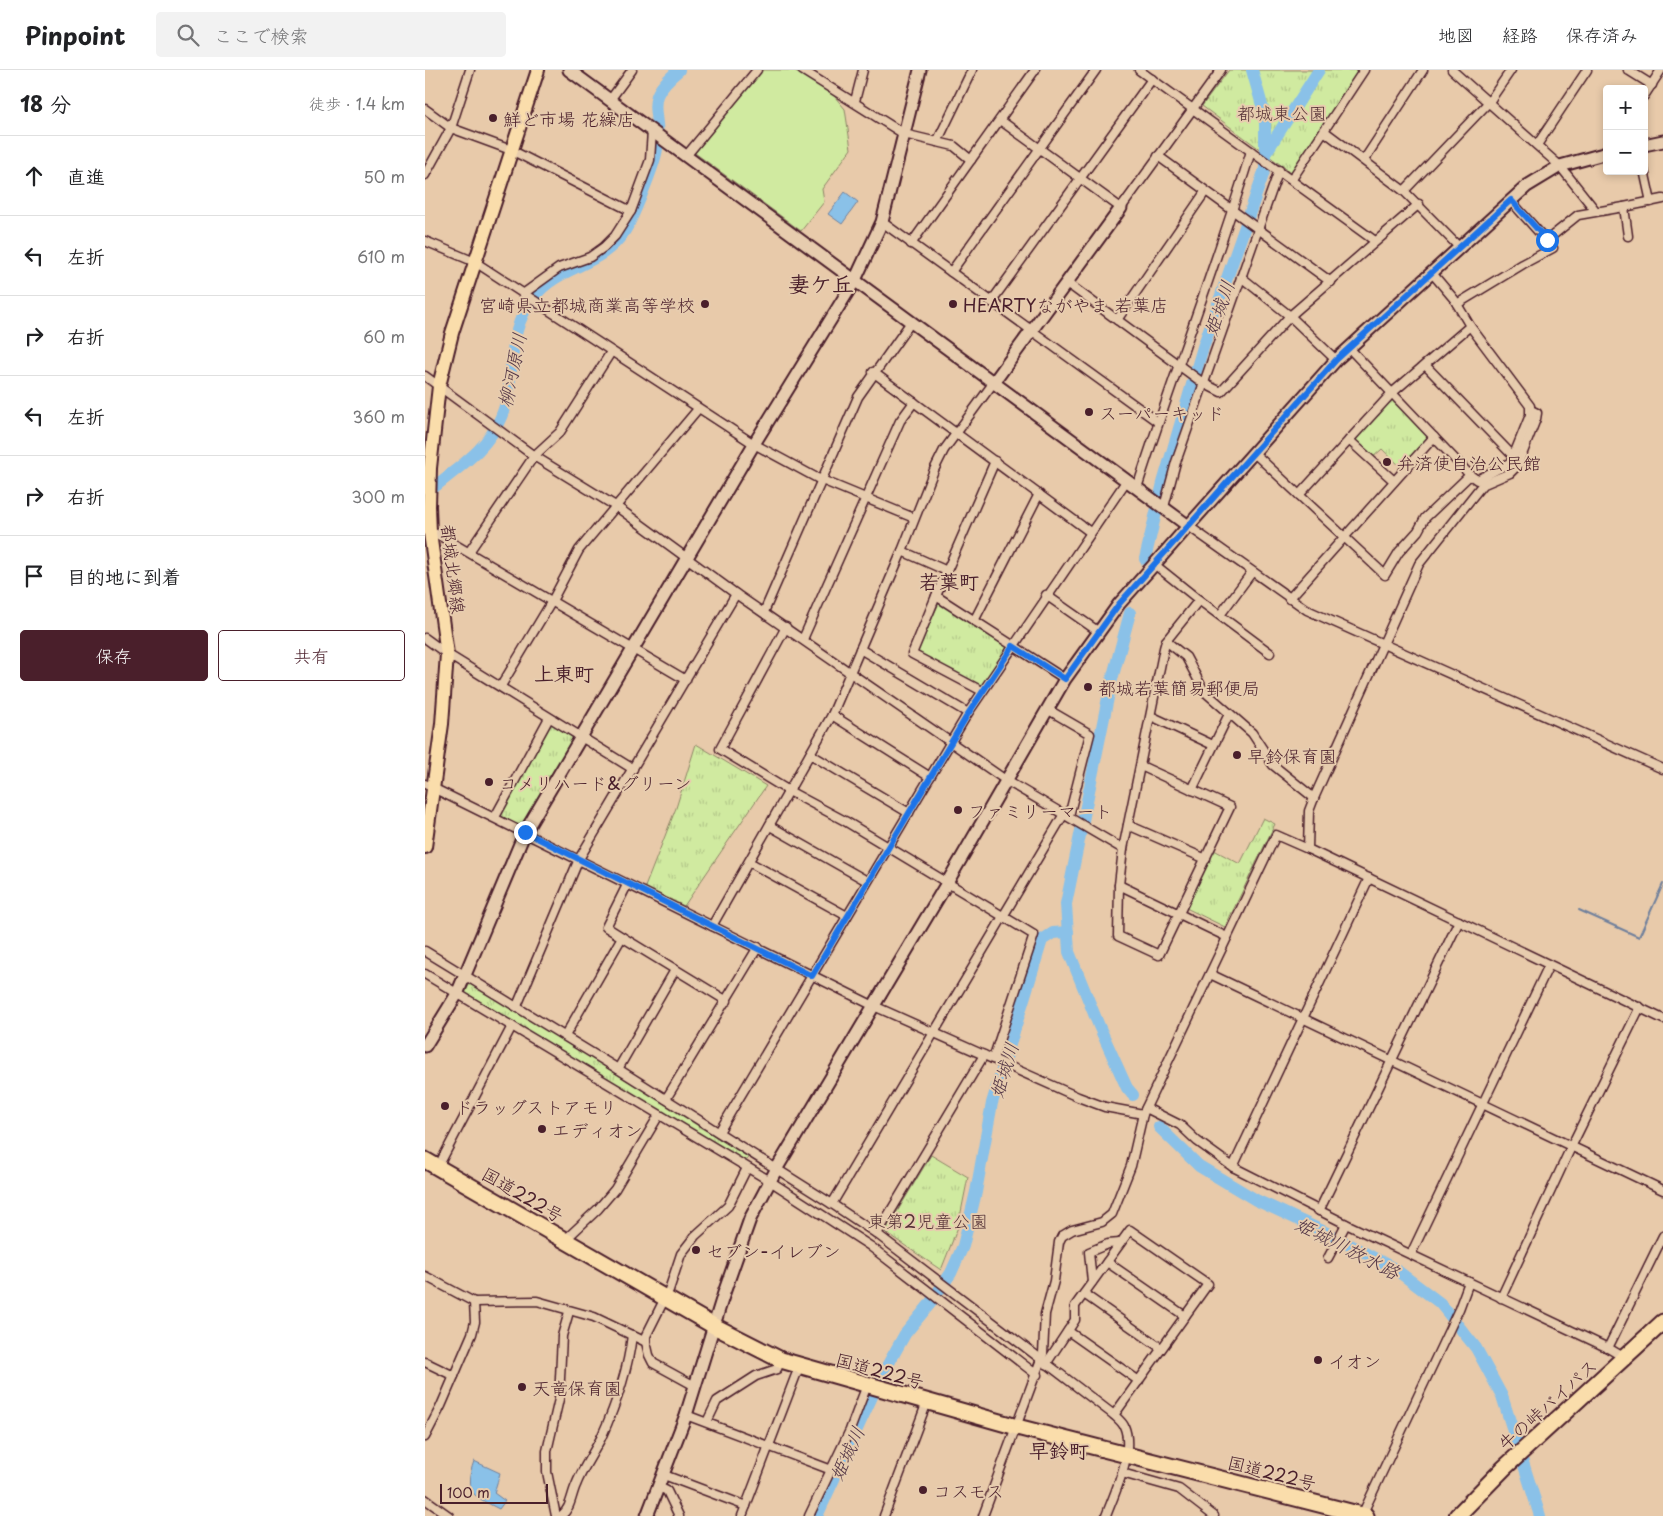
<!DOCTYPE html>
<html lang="ja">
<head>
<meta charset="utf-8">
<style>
	body { margin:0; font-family:"Playpen Sans","Klee One",sans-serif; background:#f2f2f2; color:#202124 }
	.controls { position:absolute; right:15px; top:15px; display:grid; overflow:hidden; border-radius:5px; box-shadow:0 2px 8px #0003 }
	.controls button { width:45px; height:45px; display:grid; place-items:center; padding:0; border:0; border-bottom:1px solid #e0e0e0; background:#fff; color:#202124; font:25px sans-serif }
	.scale { position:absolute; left:15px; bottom:12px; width:108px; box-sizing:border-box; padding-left:5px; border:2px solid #4a1f2b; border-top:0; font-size:14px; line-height:18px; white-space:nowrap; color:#4a1f2b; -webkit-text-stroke:4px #e7ccae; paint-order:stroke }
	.stop { position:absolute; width:15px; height:15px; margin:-11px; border:4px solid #1a73e8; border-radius:50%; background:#fff }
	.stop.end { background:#1a73e8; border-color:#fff; box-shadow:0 1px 5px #0008 }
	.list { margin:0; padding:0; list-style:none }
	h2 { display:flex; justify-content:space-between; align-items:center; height:65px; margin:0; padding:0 20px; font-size:21px }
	h2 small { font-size:16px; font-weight:400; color:#757577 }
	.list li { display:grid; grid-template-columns:32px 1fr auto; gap:15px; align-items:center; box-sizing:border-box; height:80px; padding:0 20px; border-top:1px solid #e0e0e0 }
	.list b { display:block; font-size:19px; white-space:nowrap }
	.list em { font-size:16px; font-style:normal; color:#757577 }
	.actions { display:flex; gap:10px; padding:15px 20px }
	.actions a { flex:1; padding:11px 0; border:1px solid #4a1f2b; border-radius:5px; text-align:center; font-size:18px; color:#4a1f2b }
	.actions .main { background:#4a1f2b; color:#fff }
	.icon { flex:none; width:28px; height:28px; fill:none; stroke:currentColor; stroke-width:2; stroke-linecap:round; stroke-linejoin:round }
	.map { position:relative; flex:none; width:1238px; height:1446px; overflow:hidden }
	header { display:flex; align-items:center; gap:30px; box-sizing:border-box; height:70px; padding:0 25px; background:#fff; border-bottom:1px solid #e0e0e0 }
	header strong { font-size:24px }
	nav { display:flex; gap:28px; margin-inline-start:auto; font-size:18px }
	.search { width:350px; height:45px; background:#f2f2f2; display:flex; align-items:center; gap:12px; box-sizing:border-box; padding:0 18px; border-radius:5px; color:#757577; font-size:19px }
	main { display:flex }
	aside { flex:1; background:#fff }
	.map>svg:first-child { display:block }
</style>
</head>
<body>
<header>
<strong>Pinpoint</strong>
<div class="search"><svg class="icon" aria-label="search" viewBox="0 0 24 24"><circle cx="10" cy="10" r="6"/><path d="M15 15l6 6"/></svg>ここで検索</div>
<nav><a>地図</a><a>経路</a><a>保存済み</a></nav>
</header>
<main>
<aside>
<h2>18 分<small>徒歩 · 1.4 km</small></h2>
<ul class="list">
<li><svg class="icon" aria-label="ahead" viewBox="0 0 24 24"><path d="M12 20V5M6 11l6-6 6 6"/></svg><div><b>直進</b></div><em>50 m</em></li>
<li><svg class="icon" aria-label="left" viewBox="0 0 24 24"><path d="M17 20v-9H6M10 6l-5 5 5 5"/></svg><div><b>左折</b></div><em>610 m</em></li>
<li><svg class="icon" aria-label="right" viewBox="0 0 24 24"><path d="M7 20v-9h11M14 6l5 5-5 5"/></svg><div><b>右折</b></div><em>60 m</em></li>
<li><svg class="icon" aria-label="left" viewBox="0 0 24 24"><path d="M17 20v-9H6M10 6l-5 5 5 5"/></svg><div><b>左折</b></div><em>360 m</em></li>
<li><svg class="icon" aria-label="right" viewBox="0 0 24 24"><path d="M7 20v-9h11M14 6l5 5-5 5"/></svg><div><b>右折</b></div><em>300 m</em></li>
<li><svg class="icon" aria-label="arrive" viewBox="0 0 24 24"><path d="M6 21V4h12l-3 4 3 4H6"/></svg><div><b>目的地に到着</b></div></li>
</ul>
<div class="actions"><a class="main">保存</a><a>共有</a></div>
</aside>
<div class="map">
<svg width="1238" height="1446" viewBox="0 0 1238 1446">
	<defs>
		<pattern id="grass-tufts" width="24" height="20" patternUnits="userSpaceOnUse" patternTransform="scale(1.25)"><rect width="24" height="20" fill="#d0eaa0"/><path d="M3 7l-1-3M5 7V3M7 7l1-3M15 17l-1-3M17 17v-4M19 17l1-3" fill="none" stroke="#b4c88a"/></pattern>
	</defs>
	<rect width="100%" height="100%" fill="#e8caaa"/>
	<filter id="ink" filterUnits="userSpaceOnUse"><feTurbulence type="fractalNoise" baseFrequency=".02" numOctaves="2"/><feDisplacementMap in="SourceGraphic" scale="10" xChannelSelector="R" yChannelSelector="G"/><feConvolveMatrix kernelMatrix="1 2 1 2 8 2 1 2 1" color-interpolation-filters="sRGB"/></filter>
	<g filter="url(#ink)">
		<!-- grass -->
		<g fill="url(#grass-tufts)" stroke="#8d8466">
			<polygon points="804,0 936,0 868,104 777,36"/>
			<polygon points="965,330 969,330 1003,365 1003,369 977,398 957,379 947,388 930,372 930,367"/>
			<polygon points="514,533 582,577 556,617 492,583"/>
			<polygon points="127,653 149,669 98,755 95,756 75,746 74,743"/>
			<polygon points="271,674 341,716 259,836 220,817 251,738"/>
			<polygon points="838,748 850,754 800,857 761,838 789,780 815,794"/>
			<polygon points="45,913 324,1086 320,1092 40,923"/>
			<polygon points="506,1085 543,1107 533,1157 516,1200 460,1162"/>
		</g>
		<!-- pitch -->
		<polygon fill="#d0eaa0" stroke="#8d8466" points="336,0 369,0 405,21 420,39 426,79 397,119 399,132 376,161 270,83"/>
		<!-- water -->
		<g fill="#8ac1e8" stroke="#70809c">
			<polygon points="420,122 433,132 417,154 403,144"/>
			<path d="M49,1391L75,1403L69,1423L80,1431L74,1439C47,1425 38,1423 49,1391Z"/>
		</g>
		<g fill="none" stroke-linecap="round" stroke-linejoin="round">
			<!-- stream -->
			<polyline stroke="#70809c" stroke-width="2" points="1154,840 1214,867 1238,814"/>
			<!-- river -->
			<g stroke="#8ac1e8" stroke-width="12">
				<polyline points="842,81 894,0"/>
				<path d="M0,425C28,400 61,383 76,347C93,309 78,267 108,228C134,194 175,198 199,162C207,150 231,92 232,78C237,38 215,32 254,0"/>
				<polyline points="720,489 738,413 778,277 840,99 840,46 827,0"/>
				<polyline points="705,543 686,613 641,834 644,882 674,956 702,1018 708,1025"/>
				<polyline points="734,1057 774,1096 831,1130 904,1164 970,1199 1015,1233 1051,1278 1077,1326 1115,1446"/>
				<polyline points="392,1446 456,1307 480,1264 504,1235 526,1203 538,1176 551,1122 567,1033 617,870 628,863 643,862"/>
			</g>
			<defs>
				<g id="street">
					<polyline points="377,0 479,64 529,76 546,90"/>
					<polyline points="714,0 950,171"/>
					<polyline points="1027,0 1135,96 1170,140"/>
					<polyline points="1203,0 1227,15"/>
					<polyline points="1219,26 1236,0"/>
					<polyline points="185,30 207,0"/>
					<polyline points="430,31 438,0"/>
					<polyline points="0,39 26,58 86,80 206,141 190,166 179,177 165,187 134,198 98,224"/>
					<polyline points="575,50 696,138 796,0"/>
					<polyline points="899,61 979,121 1034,177"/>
					<polyline points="512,72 547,0"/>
					<polyline points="1112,75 1162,0"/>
					<polyline points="261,86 332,0"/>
					<polyline points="733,86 906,212"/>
					<polyline points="939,90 998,0"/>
					<polyline points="1219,100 1226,132"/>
					<polyline points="0,105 26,58 45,0"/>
					<polyline points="867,109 939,0"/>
					<polyline points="979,121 1064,32 1086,0"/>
					<polyline points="206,141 225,90 227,61"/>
					<polyline points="457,152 733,352"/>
					<polyline points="1203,166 1199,137 1238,129"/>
					<polyline points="1122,170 1153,145 1199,137"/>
					<polyline points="0,171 50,192 329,374 392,408 489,448"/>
					<polyline points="486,174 610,0"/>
					<polyline points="526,202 671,0"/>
					<polyline points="816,207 865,246 911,290"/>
					<polyline points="642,213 778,313 796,322 865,246 994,134"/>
					<polyline points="566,232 727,9"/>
					<polyline points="1032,234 1098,194 1128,178 1086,131"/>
					<polyline points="692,250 780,122"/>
					<polyline points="924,278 1045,405"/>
					<polyline points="1000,295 1089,387"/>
					<polyline points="448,302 665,462"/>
					<polyline points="0,306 109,386 192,437 311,524 582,711 698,779"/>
					<polyline points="1106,340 1112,343 1111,349 1093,395 1085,403 1057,415 994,494 889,728 884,741 883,779 1238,949"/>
					<polyline points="924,370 969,411"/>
					<polyline points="828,382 960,505 974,482 993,461 1000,448 1045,405 1052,410 1086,392 1105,345 1105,336 1045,256"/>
					<polyline points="570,391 511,526 640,609"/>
					<path d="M712,418C748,305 792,194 826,81"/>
					<polyline points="874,425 967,323 1045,256 1029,229 1007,203"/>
					<polyline points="739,437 751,392 854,100"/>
					<polyline points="762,455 882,540 1238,699"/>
					<polyline points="5,463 12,464 261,610"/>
					<polyline points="477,481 522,501"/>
					<polyline points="44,482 109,386 135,362 186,282"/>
					<polyline points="621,525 674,562"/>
					<polyline points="511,526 487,584 557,621"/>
					<polyline points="864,529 1009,367"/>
					<polyline points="774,530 845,583"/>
					<polyline points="339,542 433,327 486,252"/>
					<polyline points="795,545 827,502"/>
					<polyline points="549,551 614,424"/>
					<polyline points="361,557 295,679 364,721 420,751 609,865 568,989"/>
					<polyline points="0,568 22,584 208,699"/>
					<polyline points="378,569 475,351 489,332"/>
					<polyline points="741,571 761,587 779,621 827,663 848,695 889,728"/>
					<polyline points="435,579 543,643"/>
					<polyline points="76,616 127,531 154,480 273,339"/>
					<polyline points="622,639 665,664 644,746"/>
					<polyline points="407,645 505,707"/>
					<polyline points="726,646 788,675"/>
					<polyline points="385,684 484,743"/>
					<polyline points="716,696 805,737 734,885 693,866 694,815 698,779 739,578 741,571 774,530 729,494"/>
					<polyline points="0,714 449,936 653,1027 680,1037 718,1044"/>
					<polyline points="767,720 804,644"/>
					<polyline points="70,747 124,648"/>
					<polyline points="703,755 781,789"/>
					<polyline points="345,756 442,811"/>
					<polyline points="324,792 422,846"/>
					<polyline points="694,815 802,867"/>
					<polyline points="287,856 407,645 477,481 509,400 519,380 569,312"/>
					<polyline points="197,867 302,931"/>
					<path d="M0,881L193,999L407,1134L452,1164L689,1345C692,1348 697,1352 699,1356C710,1381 690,1422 681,1446"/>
					<polyline points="0,904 345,1111 445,1176 612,1305"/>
					<polyline points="785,904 1238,1120"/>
					<polyline points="92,936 154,789 311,524"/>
					<polyline points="140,966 197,867 181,857 202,815"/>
					<polyline points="193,999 250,900"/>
					<polyline points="241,1029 333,877"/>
					<polyline points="721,1038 755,1055 772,1071 808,1097 921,1154 1183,1278 1200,1288"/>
					<polyline points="294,1062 543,643 702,410"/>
					<polyline points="13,1097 87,956"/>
					<polyline points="808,1097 944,808"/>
					<polyline points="407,1134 639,744"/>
					<polyline points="894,1141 1034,851"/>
					<polyline points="452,1164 559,985"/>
					<polyline points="140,1170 173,1139 190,1119 234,1045"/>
					<polyline points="986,1184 1124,895"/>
					<polyline points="903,1188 921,1154"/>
					<polyline points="682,1192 760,1246"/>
					<polyline points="0,1206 49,1232 112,1231 169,1247 221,1272 221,1266 244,1220 256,1184 270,1166 303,1136 322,1098"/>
					<polyline points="667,1212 664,1182 683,1174 695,1173"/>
					<polyline points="659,1224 736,1278"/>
					<polyline points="1076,1228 1147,1075 1215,937"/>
					<polyline points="643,1261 714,1311"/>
					<polyline points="221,1272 224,1285 228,1293 270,1316"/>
					<polyline points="1183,1278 1238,1166"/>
					<polyline points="0,1292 29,1306"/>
					<polyline points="621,1294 650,1250 650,1236 705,1160 783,1214 689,1345"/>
					<polyline points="261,1345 404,1399"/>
					<polyline points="282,1352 292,1331 331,1306 352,1299 356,1290"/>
					<polyline points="0,1367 16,1336 47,1264 50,1252 49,1232"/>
					<polyline points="697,1403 754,1419 789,1446"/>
					<polyline points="239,1405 321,1436"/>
					<polyline points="234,1417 242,1421 254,1446"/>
					<polyline points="0,1429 24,1446"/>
					<polyline points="937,1445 1034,1239 1044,1212"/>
					<polyline points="131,1446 122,1402 122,1381 134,1329 137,1266 144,1242"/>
					<path d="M136,1446C146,1438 146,1426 151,1415C157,1399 168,1384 176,1368C191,1335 203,1301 207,1265"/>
					<polyline points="317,1446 374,1297"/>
					<polyline points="384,1446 425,1360 442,1315"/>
					<polyline points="459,1446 502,1332"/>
					<polyline points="558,1446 618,1284 620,1244 629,1211 634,1172 637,1166 647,1160 677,1152 687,1144 706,1096 718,1044 851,765 883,779"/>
				</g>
				<g id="secondary">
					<polyline points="144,0 762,455"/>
					<polyline points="1219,75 1238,71"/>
					<polyline points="569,312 696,138"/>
					<polyline points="0,976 32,924 100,762 329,374 430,210 457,152 495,0"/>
					<polyline points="222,1446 261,1345 299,1223 325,1149 352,1098 522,813 640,609 694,534 911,290 1102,116 1135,96 1182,83"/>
				</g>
				<polyline id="primary" points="0,777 17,654 22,584 5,463 4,436 5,398 14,316 27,263 113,0"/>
				<g id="highway">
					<polyline points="0,1090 289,1256 356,1290 592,1357 941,1446"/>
					<polyline points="1032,1446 1079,1398 1238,1252"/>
				</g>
			</defs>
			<!-- street casing -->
			<use href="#street" stroke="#4a1f2b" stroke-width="11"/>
			<!-- secondary casing -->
			<use href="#secondary" stroke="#4a1f2b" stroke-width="15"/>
			<!-- primary casing -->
			<use href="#primary" stroke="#4a1f2b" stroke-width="16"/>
			<!-- highway casing -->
			<use href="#highway" stroke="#4a1f2b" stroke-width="19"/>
			<!-- street -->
			<use href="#street" stroke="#e7ccae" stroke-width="8"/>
			<!-- secondary -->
			<use href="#secondary" stroke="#e7ccae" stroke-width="11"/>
			<!-- primary -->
			<use href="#primary" stroke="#faddab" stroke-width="12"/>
			<!-- highway -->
			<use href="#highway" stroke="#faddab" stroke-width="15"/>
		</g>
	</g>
	<g fill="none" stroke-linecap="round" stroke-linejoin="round" filter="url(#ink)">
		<!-- route -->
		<polyline stroke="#1a73e8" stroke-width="6" points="100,762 387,906 543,644 588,576 640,609 694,534 911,290 1086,130 1122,170"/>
	</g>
	<!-- markers -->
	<g fill="#4a1f2b" stroke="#e7ccae" stroke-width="2">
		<circle cx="68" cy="48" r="5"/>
		<circle cx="280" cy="234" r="5"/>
		<circle cx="528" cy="234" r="5"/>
		<circle cx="664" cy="342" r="5"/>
		<circle cx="962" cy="392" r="5"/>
		<circle cx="663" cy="617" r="5"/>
		<circle cx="812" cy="685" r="5"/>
		<circle cx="64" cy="712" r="5"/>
		<circle cx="533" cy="740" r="5"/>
		<circle cx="20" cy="1036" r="5"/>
		<circle cx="117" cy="1059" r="5"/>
		<circle cx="271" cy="1180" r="5"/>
		<circle cx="893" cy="1290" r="5"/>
		<circle cx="97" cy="1317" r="5"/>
		<circle cx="498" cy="1420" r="5"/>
	</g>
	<g text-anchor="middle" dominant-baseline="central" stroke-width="4" stroke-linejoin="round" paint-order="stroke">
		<!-- park labels -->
		<g font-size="18" fill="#573337" stroke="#e7ccae">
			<text x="857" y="42">都城東公園</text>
			<text x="503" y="1150">東第2児童公園</text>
		</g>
		<!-- poi labels -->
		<g font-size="18" fill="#4a1f2b" stroke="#e7ccae" text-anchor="start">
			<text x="78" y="48">鮮ど市場 花繰店</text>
			<text x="270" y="234" text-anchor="end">宮崎県立都城商業高等学校</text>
			<text x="538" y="234">HEARTYながやま 若葉店</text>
			<text x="674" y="342">スーパーキッド</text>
			<text x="972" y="392">弁済使自治公民館</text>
			<text x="673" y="617">都城若葉簡易郵便局</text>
			<text x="822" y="685">早鈴保育園</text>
			<text x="74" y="712">コメリハード&amp;グリーン</text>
			<text x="543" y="740">ファミリーマート</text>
			<text x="30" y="1036">ドラッグストアモリ</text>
			<text x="127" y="1059">エディオン</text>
			<text x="281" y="1180">セブン-イレブン</text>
			<text x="903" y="1290">イオン</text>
			<text x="107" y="1317">天竜保育園</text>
			<text x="508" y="1420">コスモス</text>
		</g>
		<!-- street labels -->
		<g font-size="18" fill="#4a1f2b" stroke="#e7ccae">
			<text transform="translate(29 499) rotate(83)">都城北郷線</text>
			<text transform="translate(98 1124) rotate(30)">国道222号</text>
			<text transform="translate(455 1300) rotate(15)">国道222号</text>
			<text transform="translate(1122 1334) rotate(-42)">牛の峠バイパス</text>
			<text transform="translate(847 1402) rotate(14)">国道222号</text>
		</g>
		<!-- water labels -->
		<g font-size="19" font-style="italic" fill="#543747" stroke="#e7ccae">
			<text transform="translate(793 238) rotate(-71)">姫城川</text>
			<text transform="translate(86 300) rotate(-78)">柳河原川</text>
			<text transform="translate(578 1000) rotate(-73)">姫城川</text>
			<text transform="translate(923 1177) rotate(27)">姫城川放水路</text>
			<text transform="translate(421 1383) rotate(-65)">姫城川</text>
		</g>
		<!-- quarter labels -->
		<g font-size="20" font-weight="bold" fill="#4a1f2b" stroke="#e7ccae">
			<text x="524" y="511">若葉町</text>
			<text x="139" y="603">上東町</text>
			<text x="634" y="1380">早鈴町</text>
		</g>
		<!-- district labels -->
		<g font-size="22" font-weight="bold" fill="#4a1f2b" stroke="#e7ccae">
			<text x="396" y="212">妻ケ丘</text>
		</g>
	</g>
</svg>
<div class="controls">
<button>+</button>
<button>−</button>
</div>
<div class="scale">100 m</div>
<div class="stop" style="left:1122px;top:170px"></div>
<div class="stop end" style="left:100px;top:762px"></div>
</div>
</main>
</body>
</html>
